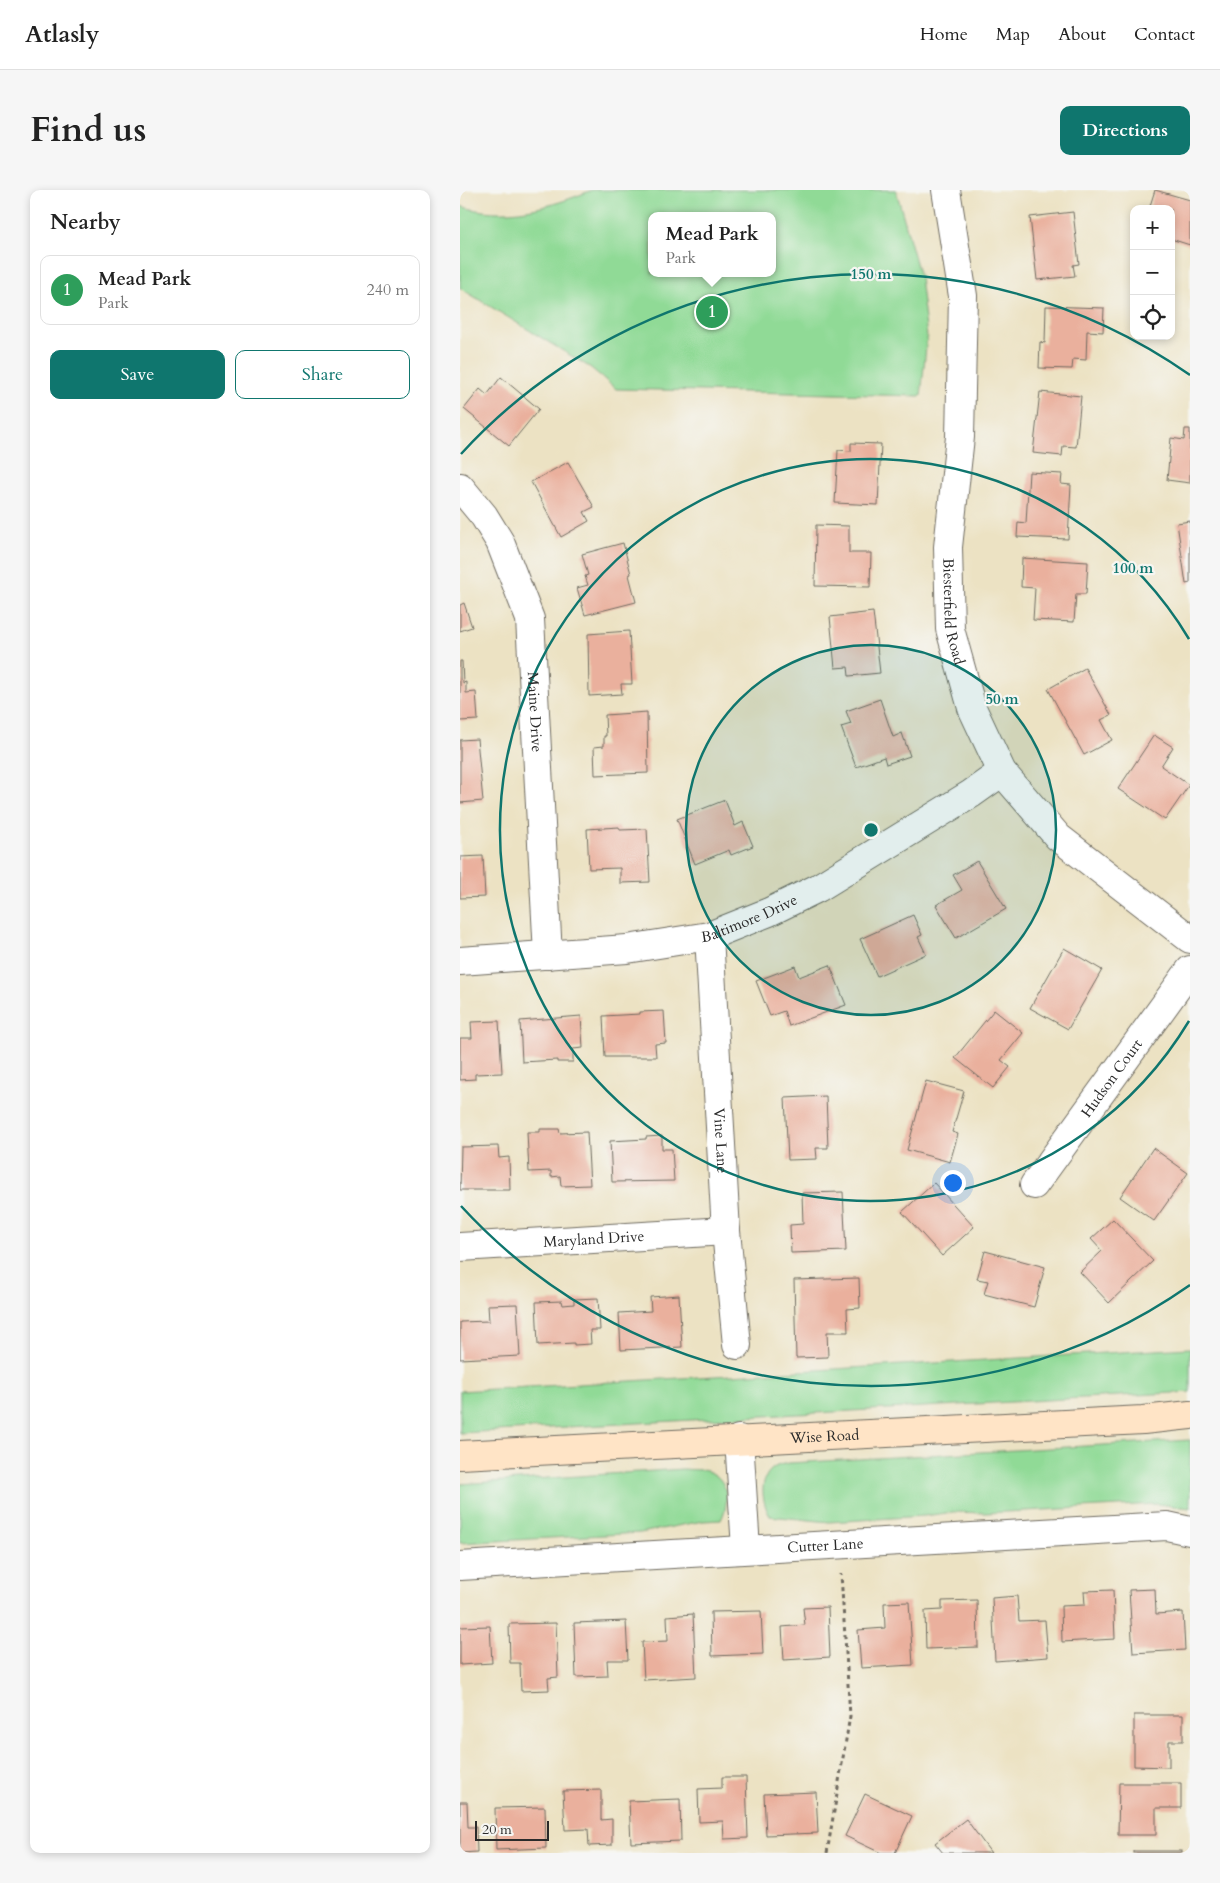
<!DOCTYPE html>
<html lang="en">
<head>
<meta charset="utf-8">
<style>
	body { margin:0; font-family:Cardo,serif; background:#f6f6f6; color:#222 }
	.controls { position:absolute; right:15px; top:15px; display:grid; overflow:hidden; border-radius:10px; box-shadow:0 2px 8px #0003 }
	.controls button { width:45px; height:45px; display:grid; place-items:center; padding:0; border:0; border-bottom:1px solid #e0e0e0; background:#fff; color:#222; font:25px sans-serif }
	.scale { position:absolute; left:15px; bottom:12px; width:74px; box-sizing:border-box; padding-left:5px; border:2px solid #2b2b2b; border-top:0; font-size:14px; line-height:18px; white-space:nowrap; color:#2b2b2b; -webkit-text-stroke:4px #f6f6f2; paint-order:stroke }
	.you { position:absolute; left:492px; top:992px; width:18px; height:18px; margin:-12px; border:4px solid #fff; border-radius:50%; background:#1a73e8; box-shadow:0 0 0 8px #1a73e833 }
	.badge { display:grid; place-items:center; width:32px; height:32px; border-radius:50%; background:#0f766e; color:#fff; font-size:16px; font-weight:700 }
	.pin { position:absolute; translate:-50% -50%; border:2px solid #fff; box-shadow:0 1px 5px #0006 }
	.popup { position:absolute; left:188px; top:22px; width:128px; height:65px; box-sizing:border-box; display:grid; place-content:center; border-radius:10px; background:#fff; filter:drop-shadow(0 1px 4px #0005); font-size:16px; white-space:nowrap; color:#767676 }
	.popup b { font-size:19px; color:#222 }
	.popup::after { content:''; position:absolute; left:50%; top:100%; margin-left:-10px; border:10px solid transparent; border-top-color:#fff }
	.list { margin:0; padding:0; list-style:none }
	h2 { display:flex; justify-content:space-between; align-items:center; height:65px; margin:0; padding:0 20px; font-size:21px }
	h2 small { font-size:16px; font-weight:400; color:#767676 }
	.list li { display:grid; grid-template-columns:32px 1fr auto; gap:15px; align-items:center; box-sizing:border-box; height:70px; margin:0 10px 10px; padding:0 10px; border:1px solid #e0e0e0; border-radius:10px }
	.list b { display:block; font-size:19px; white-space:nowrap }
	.list p { margin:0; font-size:16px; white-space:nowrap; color:#767676 }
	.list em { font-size:16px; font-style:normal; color:#767676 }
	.actions { display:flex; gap:10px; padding:15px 20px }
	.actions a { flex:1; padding:11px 0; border:1px solid #0f766e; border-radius:10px; text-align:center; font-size:18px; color:#0f766e }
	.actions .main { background:#0f766e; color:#fff }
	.icon { flex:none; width:28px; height:28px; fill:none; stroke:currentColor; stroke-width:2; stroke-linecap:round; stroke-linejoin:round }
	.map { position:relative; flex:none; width:730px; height:1663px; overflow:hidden; border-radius:10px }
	header { display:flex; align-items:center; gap:30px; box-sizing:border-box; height:70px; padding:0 25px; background:#fff; border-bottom:1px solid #e0e0e0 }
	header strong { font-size:24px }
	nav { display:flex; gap:28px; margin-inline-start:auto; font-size:18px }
	.intro { display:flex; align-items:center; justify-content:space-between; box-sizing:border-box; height:120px; padding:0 30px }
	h1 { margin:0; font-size:35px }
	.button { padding:12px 22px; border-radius:10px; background:#0f766e; color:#fff; font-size:18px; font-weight:700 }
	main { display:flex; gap:30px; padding:0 30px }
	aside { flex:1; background:#fff; border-radius:10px; box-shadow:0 2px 8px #0003 }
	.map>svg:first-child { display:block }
</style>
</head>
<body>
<header>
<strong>Atlasly</strong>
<nav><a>Home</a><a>Map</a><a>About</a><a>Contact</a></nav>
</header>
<div class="intro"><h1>Find us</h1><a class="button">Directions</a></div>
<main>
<aside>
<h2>Nearby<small></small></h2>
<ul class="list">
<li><span class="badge" style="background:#2e9e5b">1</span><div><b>Mead Park</b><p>Park</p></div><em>240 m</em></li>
</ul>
<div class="actions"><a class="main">Save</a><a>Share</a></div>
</aside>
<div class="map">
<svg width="730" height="1663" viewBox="0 0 730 1663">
	<rect width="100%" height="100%" fill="#f6f6f2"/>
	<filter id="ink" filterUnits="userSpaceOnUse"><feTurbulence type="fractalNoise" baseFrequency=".02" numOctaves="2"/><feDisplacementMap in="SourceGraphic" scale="10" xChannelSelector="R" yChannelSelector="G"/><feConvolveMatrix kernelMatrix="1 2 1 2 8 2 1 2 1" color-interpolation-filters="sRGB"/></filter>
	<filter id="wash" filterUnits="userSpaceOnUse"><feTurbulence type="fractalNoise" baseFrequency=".0096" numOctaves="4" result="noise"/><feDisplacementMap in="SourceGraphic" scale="20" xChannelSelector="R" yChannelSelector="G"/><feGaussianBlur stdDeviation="1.12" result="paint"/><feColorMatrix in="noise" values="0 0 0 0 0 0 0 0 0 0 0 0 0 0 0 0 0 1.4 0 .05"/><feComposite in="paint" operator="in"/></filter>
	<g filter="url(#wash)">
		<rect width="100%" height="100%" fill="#ece2c3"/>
		<!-- green -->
		<g fill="#90da96" stroke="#5e8260" fill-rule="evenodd">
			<path d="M132,0H436L460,87L467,147L461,206L156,199L131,178L0,98V16C45,30 89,18 132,0ZM192,26H312V83H192Z"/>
			<polygon points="730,1158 730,1202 0,1243 0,1201"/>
			<path d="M730,1250V1318L697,1314L526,1323L494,1322L464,1326L369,1332L310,1326C301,1311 298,1285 317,1276C321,1274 326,1274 329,1273Z"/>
			<path d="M223,1279C231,1280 240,1279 247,1281C269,1288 270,1312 261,1330L243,1331L180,1343L0,1353V1294Z"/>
		</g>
		<g id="blocks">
			<!-- building -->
			<g fill="#eab09d">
				<polygon points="695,0 730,10 730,55 711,49 711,19 689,19"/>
				<polygon points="613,22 619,74 613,75 615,86 577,90 570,27"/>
				<polygon points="586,116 644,118 643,142 627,141 626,170 613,169 612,179 579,178 580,152 585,153"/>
				<polygon points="41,187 79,219 49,256 4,219 20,199 27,205"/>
				<polygon points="580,202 621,206 616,257 603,256 602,266 573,263"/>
				<polygon points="725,239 730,239 730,293 707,290 711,248 724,250"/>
				<polygon points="391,253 421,254 418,315 375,313 378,260 391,261"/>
				<polygon points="108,272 134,317 124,322 129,331 101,347 71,292"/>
				<polygon points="569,282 602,284 601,294 611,295 608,349 557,347 558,332 566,333"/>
				<polygon points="730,331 730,393 726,394 717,333"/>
				<polygon points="356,335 389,336 389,363 411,363 410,397 355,396"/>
				<polygon points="163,353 171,384 169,385 176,412 125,425 117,398 128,395 125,386 128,385 122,364"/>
				<polygon points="562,368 628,372 626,404 616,404 614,432 573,430 575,398 561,397"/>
				<polygon points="4,413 12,437 0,441 0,415"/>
				<polygon points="413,422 420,483 389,486 388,477 375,478 370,427"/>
				<polygon points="169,441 172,494 161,494 162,504 129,506 128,444"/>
				<polygon points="0,471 2,471 3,493 6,492 6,503 16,502 18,530 0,531"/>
				<polygon points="625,478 651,525 641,530 652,550 624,565 588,499"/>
				<polygon points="420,509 433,547 442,543 450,566 426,574 424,567 396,577 381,537 391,534 386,521"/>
				<polygon points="187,522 188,583 135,585 134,557 144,556 144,546 146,546 145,525"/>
				<polygon points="694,545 713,557 701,576 729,595 705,630 658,599"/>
				<polygon points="17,549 23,611 0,613 0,550"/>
				<polygon points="265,610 275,636 283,632 293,656 271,665 269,660 235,674 217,629"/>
				<polygon points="159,637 160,640 187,639 190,692 160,693 160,678 129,679 127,639"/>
				<polygon points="23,666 25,707 0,708 0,667"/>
				<polygon points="517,671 546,719 496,748 476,715 502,700 493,685"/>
				<polygon points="453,725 462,745 458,747 466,764 417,786 400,749"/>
				<polygon points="604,758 642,780 608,839 570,818"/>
				<polygon points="370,775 386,815 329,836 324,821 310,826 296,791 335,776 339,787"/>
				<polygon points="534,820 563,843 541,870 550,877 533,898 495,868"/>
				<polygon points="204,821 206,853 195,854 196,867 145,867 143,826 180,824 180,822"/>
				<polygon points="121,826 123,858 113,859 113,872 97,872 97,870 62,872 60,831"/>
				<polygon points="39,831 42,883 15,884 15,889 0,890 0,848 12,848 11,832"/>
				<polygon points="466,891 504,901 492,942 498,944 490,972 447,960"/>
				<polygon points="366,906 368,958 356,958 357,969 328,970 325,908"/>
				<polygon points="80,939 99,939 100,943 127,942 130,995 101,996 100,986 91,987 91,981 69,982 67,942 80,942"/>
				<polygon points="202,946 202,959 212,959 214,991 152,992 150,951 186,949 186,947"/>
				<polygon points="38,956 39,968 49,967 50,1000 0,1000 1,957"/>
				<polygon points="693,958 728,983 694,1031 660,1007"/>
				<polygon points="474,993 514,1037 482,1066 442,1022"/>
				<polygon points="383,1002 386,1061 331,1063 330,1035 343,1034 342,1003"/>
				<polygon points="653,1029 693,1071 649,1113 620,1082 642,1061 631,1049"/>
				<polygon points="525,1061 585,1077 574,1117 524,1104 528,1091 517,1089"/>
				<polygon points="399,1088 400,1118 387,1119 388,1142 367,1142 368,1167 336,1168 334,1090"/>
				<polygon points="219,1105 222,1157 161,1160 159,1123 191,1121 190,1107"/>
				<polygon points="138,1108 140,1140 130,1140 131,1154 114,1155 114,1153 78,1155 76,1112 102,1111 103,1115 114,1114 114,1109"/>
				<polygon points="57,1114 60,1166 0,1169 0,1132 29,1131 28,1115"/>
				<polygon points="695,1399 696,1424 723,1422 725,1460 673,1463 669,1400"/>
				<polygon points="653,1400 655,1449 602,1452 601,1416 625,1415 624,1401"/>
				<polygon points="557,1406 559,1431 585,1430 588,1467 535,1471 532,1408"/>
				<polygon points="517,1410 518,1457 466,1459 465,1421 482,1420 482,1411"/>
				<polygon points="449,1412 453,1475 401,1478 398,1440 425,1438 424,1413"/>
				<polygon points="368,1417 370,1467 324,1470 322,1437 345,1435 343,1418"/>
				<polygon points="301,1421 303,1464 252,1466 251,1422"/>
				<polygon points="233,1424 236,1487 184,1490 182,1452 208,1451 207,1426"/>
				<polygon points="166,1431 168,1470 147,1470 148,1486 116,1487 114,1433"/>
				<polygon points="96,1433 98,1487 88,1488 89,1500 61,1501 60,1473 50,1473 49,1434"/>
				<polygon points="30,1436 32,1473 0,1475 0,1437"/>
				<polygon points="674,1525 723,1525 723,1551 709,1551 709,1577 674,1576"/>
				<polygon points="262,1587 286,1587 288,1648 264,1649 263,1631 239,1632 238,1599 262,1598"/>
				<polygon points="659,1593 721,1593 721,1618 696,1618 696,1645 658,1645"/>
				<polygon points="141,1600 141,1630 152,1629 152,1655 129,1656 128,1639 105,1640 103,1601"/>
				<polygon points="356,1602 358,1643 306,1645 304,1604"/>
				<polygon points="405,1604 452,1626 435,1663 421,1663 385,1646"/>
				<polygon points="220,1609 221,1651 171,1653 169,1611"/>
				<polygon points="0,1612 7,1612 8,1637 16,1637 17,1662 0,1663"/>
				<polygon points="85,1617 86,1658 36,1660 35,1618"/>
				<polygon points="506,1629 531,1663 483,1663 475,1653"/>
				<rect x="673" y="1661" width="49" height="2"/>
			</g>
		</g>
	</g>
	<g filter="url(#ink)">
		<use href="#blocks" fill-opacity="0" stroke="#6f6b60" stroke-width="1"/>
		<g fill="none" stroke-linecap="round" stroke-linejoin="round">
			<defs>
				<g id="street">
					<path id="s1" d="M486,0L503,106L500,247L488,357L490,439L512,518L542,582L598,647L730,749"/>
					<path id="s2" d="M0,297L24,326L40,352L70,429L88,765"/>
					<path id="s3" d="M249,746L266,1041L277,1155"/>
					<path id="s4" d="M0,771L167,759L249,746L309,722L358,698L511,604L542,582"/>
					<path id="s5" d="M574,995L730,780"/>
					<path id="s6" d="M0,1057L266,1041"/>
					<polyline points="279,1249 286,1359"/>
					<path id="s7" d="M0,1376L707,1336L730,1341"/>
				</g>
				<g id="secondary">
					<path id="s8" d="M0,1265L683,1230L730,1225"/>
				</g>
			</defs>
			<!-- street casing -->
			<use href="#street" stroke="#6f6b60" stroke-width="30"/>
			<!-- secondary casing -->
			<use href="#secondary" stroke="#6f6b60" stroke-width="30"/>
			<!-- path -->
			<polyline stroke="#6f6b60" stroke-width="3" stroke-dasharray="4 4" stroke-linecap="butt" points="367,1663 390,1526 381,1384"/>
			<!-- street -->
			<use href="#street" stroke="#fff" stroke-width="28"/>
			<!-- secondary -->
			<use href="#secondary" stroke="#ffe4c6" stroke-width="28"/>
		</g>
	</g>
	<!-- distance rings -->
	<circle cx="411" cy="640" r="185" fill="#0f766e" fill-opacity=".12"/>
	<g fill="none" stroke="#0f766e" stroke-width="2.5">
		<circle cx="411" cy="640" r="185"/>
		<path d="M729 831A371 371 0 1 1 729 449"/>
		<path d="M730 1095A556 556 0 0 1 1 1016M1 264A556 556 0 0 1 730 185"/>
	</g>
	<g text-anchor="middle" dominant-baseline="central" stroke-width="4.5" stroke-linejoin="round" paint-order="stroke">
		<!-- street labels -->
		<g font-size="15" fill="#2b2b2b" stroke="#f6f6f2">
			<text stroke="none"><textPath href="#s1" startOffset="424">Biesterfield Road</textPath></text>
			<text stroke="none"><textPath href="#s2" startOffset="244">Maine Drive</textPath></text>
			<text stroke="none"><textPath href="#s4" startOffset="294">Baltimore Drive</textPath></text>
			<text stroke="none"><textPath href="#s5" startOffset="132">Hudson Court</textPath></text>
			<text stroke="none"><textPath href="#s3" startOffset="205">Vine Lane</textPath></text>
			<text stroke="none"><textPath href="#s6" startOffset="134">Maryland Drive</textPath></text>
			<text stroke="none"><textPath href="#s8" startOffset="365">Wise Road</textPath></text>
			<text stroke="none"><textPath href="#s7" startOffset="366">Cutter Lane</textPath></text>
		</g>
	</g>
	<circle cx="411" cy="640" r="8" fill="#0f766e" stroke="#f6f6f2" stroke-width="2.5"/>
	<g font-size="15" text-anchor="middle" font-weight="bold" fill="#0f766e" stroke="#f6f6f2" stroke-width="4.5" stroke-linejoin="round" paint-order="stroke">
		<text x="411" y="89">150 m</text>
		<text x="673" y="383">100 m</text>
		<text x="542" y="514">50 m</text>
	</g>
</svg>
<div class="controls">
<button>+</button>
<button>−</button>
<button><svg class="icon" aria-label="locate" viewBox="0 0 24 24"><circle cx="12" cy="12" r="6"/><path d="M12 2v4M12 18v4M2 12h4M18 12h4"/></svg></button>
</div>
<div class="scale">20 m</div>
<div class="you"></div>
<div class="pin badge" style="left:252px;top:122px;background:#2e9e5b">1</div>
<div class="popup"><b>Mead Park</b>Park</div>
</div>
</main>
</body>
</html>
